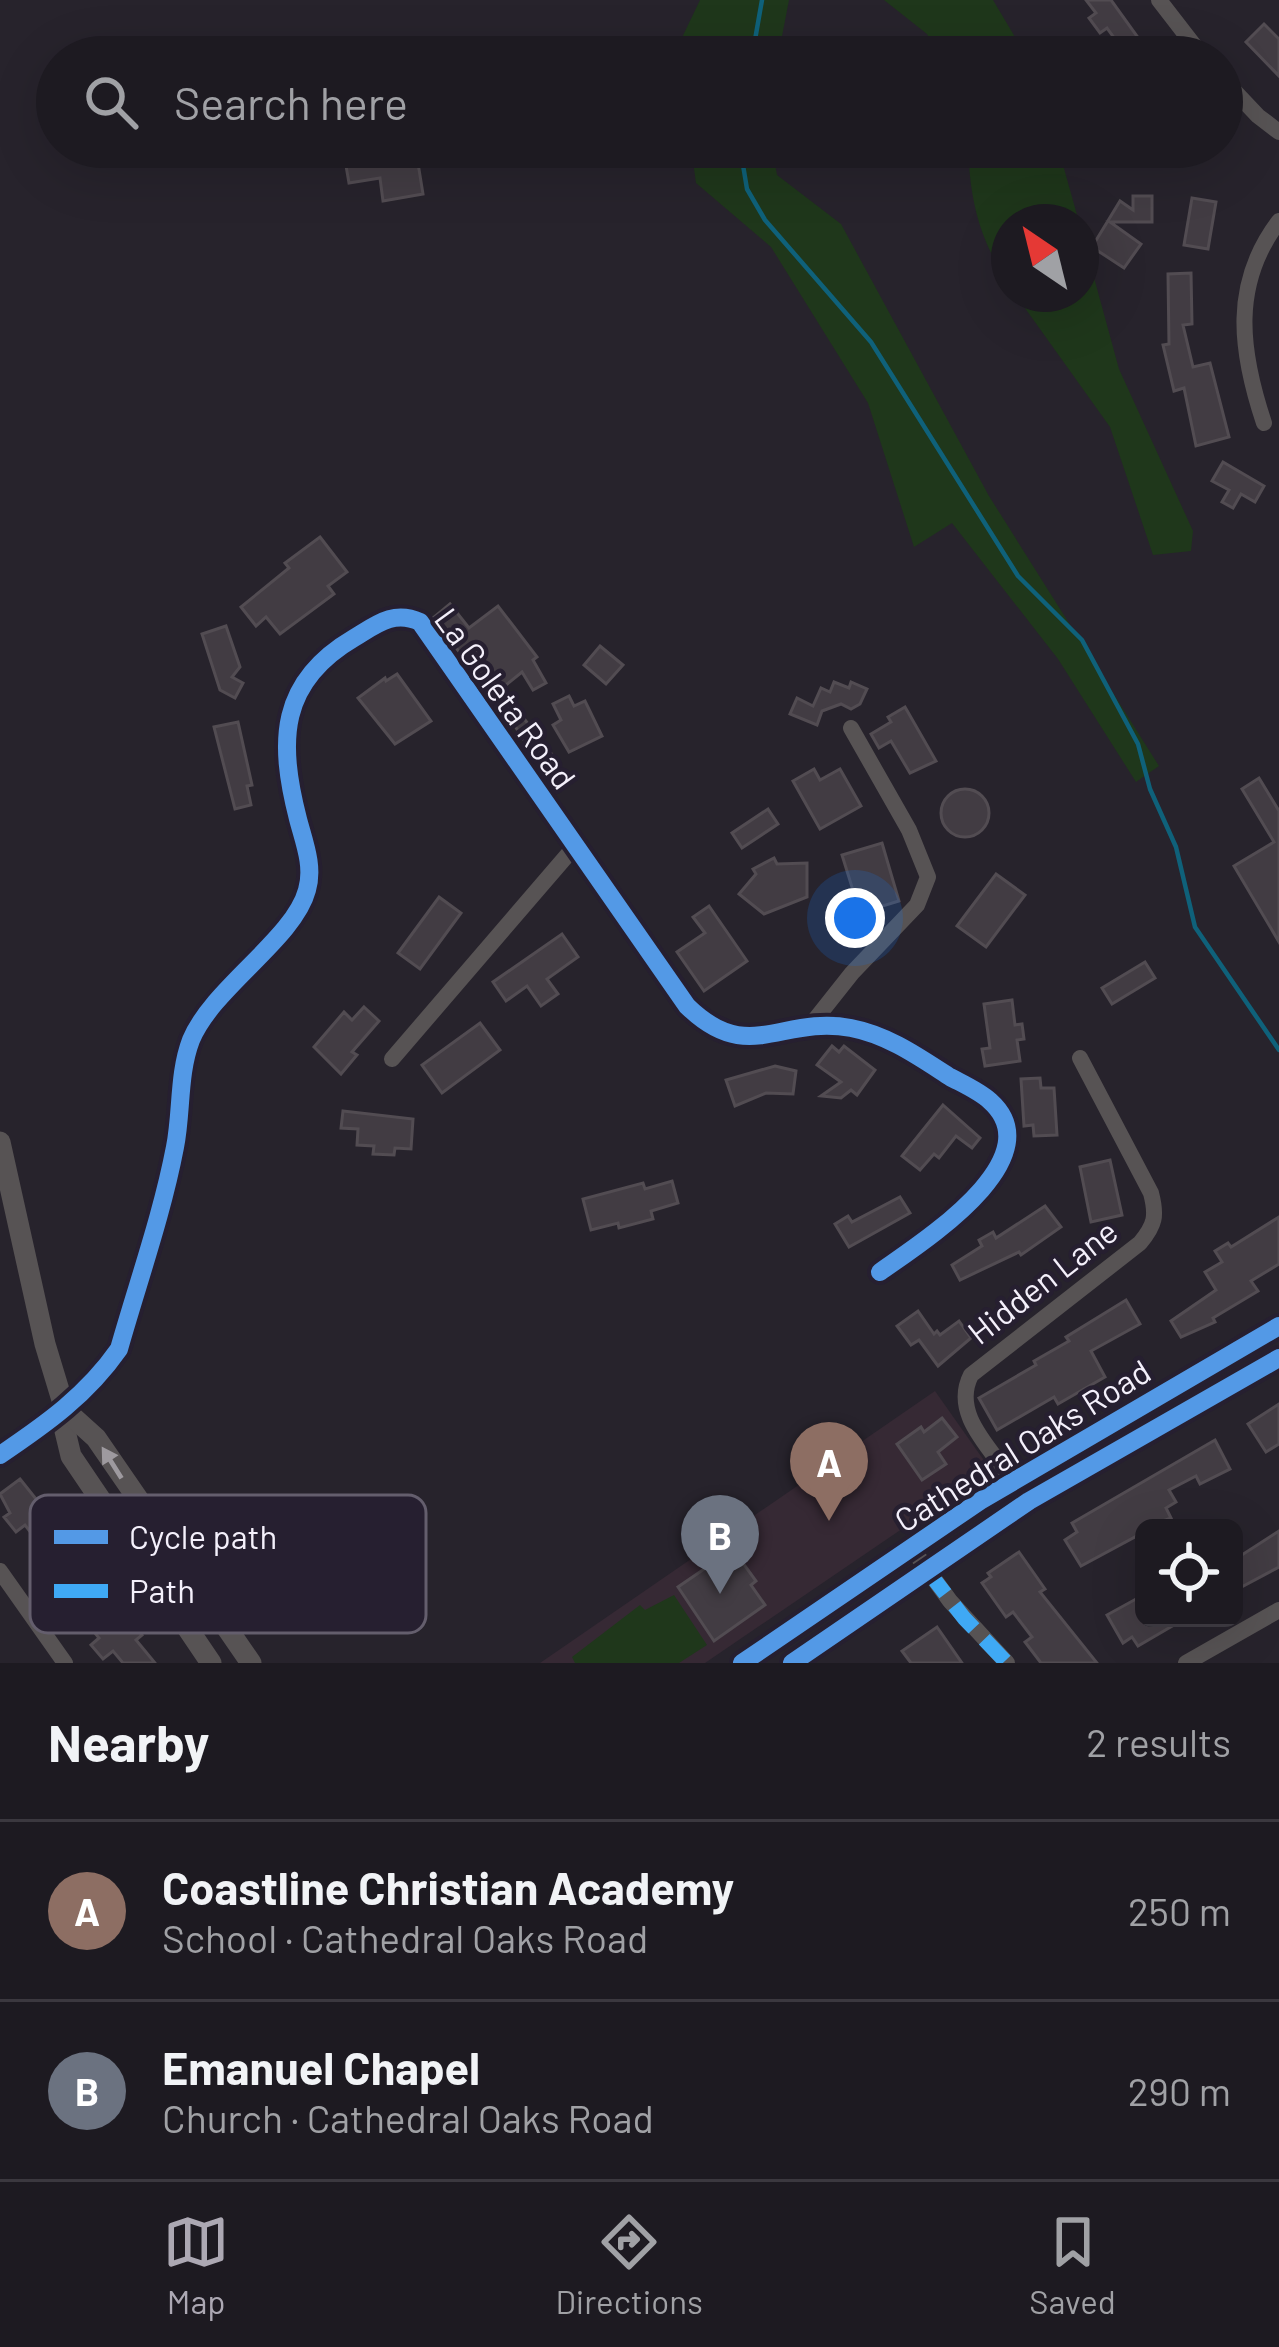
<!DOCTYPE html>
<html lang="en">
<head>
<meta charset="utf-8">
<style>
	body { margin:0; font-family:Barlow,sans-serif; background:#2a272e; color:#f1f3f6 }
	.controls { position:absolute; right:36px; bottom:36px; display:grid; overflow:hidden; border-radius:18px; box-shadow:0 12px 48px #0002 }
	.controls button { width:108px; height:108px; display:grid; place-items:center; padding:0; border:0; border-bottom:3px solid #3b383f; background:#1d1a21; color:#f1f3f6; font:60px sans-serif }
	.compass { position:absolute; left:991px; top:204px; width:108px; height:108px; border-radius:50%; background:#1d1a21; box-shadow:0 12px 48px #0002; rotate:325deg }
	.you { position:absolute; left:855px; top:918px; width:42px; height:42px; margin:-30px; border:9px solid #fff; border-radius:50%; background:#1a73e8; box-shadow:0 0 0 18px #1a73e833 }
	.badge { display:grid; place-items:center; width:78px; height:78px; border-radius:50%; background:#aca8b3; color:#fff; font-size:39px; font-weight:700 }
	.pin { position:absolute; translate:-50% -99px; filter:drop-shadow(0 3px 6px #0008) }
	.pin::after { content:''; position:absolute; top:63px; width:42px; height:36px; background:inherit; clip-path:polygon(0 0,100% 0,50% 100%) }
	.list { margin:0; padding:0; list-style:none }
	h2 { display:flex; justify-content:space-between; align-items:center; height:156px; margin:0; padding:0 48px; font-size:51px }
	h2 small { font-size:39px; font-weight:400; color:#a0a1a5 }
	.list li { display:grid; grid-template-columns:78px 1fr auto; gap:36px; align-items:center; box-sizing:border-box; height:180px; padding:0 48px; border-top:3px solid #3b383f }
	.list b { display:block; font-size:45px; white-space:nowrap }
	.list p { margin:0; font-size:39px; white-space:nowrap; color:#a0a1a5 }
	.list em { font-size:39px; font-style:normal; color:#a0a1a5 }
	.icon { flex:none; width:66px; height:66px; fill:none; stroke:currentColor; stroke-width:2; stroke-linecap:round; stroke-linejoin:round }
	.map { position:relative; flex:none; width:1279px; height:1663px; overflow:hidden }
	.search { position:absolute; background:#1d1a21; box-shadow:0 12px 48px #0002; left:36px; right:36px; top:36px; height:132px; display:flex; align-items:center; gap:30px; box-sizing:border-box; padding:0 42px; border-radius:66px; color:#a0a1a5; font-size:45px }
	.sheet { height:516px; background:#1d1a21 }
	nav { display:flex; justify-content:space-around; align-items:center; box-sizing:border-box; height:168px; border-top:3px solid #3b383f; background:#1d1a21; font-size:33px; color:#a0a1a5 }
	nav a { display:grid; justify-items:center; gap:6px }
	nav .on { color:#aca8b3 }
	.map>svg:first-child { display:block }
</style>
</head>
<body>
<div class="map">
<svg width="1279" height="1663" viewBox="0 0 1279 1663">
	<rect width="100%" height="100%" fill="#27232c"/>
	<!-- education -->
	<polygon fill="#362934" points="935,1391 990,1469 705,1663 540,1663"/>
	<!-- green -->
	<g fill="#1f371b">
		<polygon points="700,0 789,0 778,57 678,57 677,48"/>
		<polygon points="884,0 993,0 1027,57 939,57 927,34"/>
		<polygon points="691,147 772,147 777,175 841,224 989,496 1159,766 1136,782 1058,659 952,523 914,547 868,403 771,247 696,183"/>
		<path d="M968,147H1058L1079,222H1009V284C979,239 970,200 968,147Z"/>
		<polygon points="1081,230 1119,369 1193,531 1191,551 1153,555 1110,427 1015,294 1081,294"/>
		<polygon points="674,1595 707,1645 679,1663 575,1663 572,1657 640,1605 645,1610"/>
	</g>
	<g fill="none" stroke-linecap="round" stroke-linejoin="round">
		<!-- stream -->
		<g stroke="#0f617a" stroke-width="4.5">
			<polyline points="752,57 762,0"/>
			<polyline points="740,147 747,189 765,220 871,342 1018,576 1082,640 1138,744 1150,789 1176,847 1195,927 1279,1050"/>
		</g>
	</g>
	<!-- building -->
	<g fill="#423c43" stroke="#524c52" stroke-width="3">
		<polygon points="1086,0 1111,0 1152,57 1128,57 1107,28 1100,33 1089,18 1096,13"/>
		<polygon points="1264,24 1279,39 1279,76 1246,42"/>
		<polygon points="391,152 392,161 417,157 423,194 383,201 380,178 349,183 345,160"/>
		<polygon points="1133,196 1152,196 1152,222 1110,222 1141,244 1124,268 1092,247 1120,201 1133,210"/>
		<polygon points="1192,198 1216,202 1208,249 1184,245"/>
		<polygon points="1191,273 1192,324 1183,325 1193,367 1210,363 1229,437 1196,446 1184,388 1174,391 1163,345 1169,344 1168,274"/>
		<polygon points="1223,462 1264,486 1255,502 1241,494 1233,508 1222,502 1229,490 1212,481"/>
		<polygon points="320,537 347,572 328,586 334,594 280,634 266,617 256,626 241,607 289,568 285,563"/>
		<polygon points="450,604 469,628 498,606 537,657 533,660 546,683 533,690 522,672 501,689 557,761 543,769 505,711 433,618"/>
		<polygon points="226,626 240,667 232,677 243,683 235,698 220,690 202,634"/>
		<polygon points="600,646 623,665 606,684 584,665"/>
		<polygon points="397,674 431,721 395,744 358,698 385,678 386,681"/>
		<polygon points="834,682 849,688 851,682 867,689 860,704 851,709 841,704 822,711 817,725 790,714 797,698 813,706 821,688 830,692"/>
		<polygon points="569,696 574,706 585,701 602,736 569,752 553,725 561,720 553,704"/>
		<polygon points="905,707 936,761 910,773 891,741 879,748 871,734 891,722 888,717"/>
		<polygon points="238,722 252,785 247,786 251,805 235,809 214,727"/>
		<polygon points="814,769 820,780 840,769 861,806 820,829 793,781"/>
		<polygon points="1259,778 1279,811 1279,942 1234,866 1274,842 1242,789"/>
		<circle cx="965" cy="813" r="24"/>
		<polygon points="768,809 778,824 742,848 732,833"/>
		<polygon points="882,843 899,901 860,913 842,855"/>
		<polygon points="774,858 777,864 807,863 807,897 764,914 739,894 756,874 753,869"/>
		<polygon points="996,874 1025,895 986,947 957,926"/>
		<polygon points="439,897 461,913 420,969 398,953"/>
		<polygon points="709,906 747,961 704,991 677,952 705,933 693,917"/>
		<polygon points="562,934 578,957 547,979 558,994 541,1006 527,986 506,1001 493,982"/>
		<polygon points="1145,962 1155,978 1112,1004 1102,988"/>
		<polygon points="1012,1000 1015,1025 1022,1024 1024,1039 1017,1040 1020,1061 985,1066 982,1049 990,1048 984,1004"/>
		<polygon points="364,1007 379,1021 352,1052 357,1055 341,1074 314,1047 344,1012 352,1020"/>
		<polygon points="480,1023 500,1050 442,1093 422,1065"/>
		<polygon points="832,1046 839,1052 844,1046 875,1070 857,1095 851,1090 841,1098 821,1096 841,1082 817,1065"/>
		<polygon points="775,1066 796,1071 793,1094 766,1093 735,1106 726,1080"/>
		<polygon points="1040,1078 1041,1088 1054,1088 1057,1135 1034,1136 1033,1125 1024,1126 1021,1079"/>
		<polygon points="943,1105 980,1138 972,1148 956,1136 939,1158 934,1154 920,1170 902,1156"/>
		<polygon points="343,1111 413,1119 411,1149 395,1148 394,1155 373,1154 374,1146 357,1145 358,1129 341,1128"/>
		<polygon points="1110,1160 1122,1215 1091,1222 1080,1167"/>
		<polygon points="672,1181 678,1203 651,1211 653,1219 619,1228 618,1223 591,1230 583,1199 643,1183 645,1189"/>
		<polygon points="900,1197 910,1213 849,1247 835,1224 848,1216 852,1222"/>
		<polygon points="1045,1206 1061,1227 1021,1255 1019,1252 960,1280 952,1265 982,1246 979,1240 993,1232 996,1238"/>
		<polygon points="1279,1217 1279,1264 1251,1281 1258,1291 1213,1318 1215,1322 1181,1337 1171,1321 1216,1290 1205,1272 1222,1262 1215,1251 1228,1243 1231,1247"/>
		<polygon points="1126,1300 1140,1324 1091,1351 1105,1377 1058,1404 1054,1397 997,1430 979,1398 1036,1365 1034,1361 1069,1341 1066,1337"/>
		<polygon points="918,1311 934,1334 937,1331 940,1335 959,1321 971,1338 938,1366 919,1340 911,1345 897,1326"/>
		<polygon points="1279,1404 1279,1444 1266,1452 1248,1424"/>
		<polygon points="942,1418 957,1437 938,1452 946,1464 922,1480 897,1444 921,1427 924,1432"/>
		<polygon points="1215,1440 1230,1469 1200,1484 1196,1476 1169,1490 1176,1502 1166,1508 1171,1518 1144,1528 1144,1532 1081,1566 1065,1540 1077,1532 1072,1523"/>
		<polygon points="20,1479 96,1574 107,1591 102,1599 123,1626 130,1621 142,1635 136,1640 155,1663 123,1663 113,1651 103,1659 91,1645 99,1638 86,1622 91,1618 69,1588 59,1595 33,1560 45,1551 25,1525 16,1532 4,1517 10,1513 0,1494"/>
		<polygon points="1279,1531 1279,1567 1234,1591 1234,1560"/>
		<polygon points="729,1552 739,1566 743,1563 756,1581 751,1585 765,1605 714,1641 678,1587"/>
		<polygon points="1019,1552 1045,1589 1040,1592 1097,1663 1041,1663 1025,1642 1032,1637 1013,1612 1006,1617 982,1583 991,1577 988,1573"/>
		<polygon points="1136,1599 1144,1618 1186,1618 1138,1646 1132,1637 1123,1643 1107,1615"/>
		<polygon points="937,1627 962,1663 911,1663 902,1651"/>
	</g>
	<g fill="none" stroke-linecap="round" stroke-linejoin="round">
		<!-- minor -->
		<g stroke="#575354" stroke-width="16">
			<polyline points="1159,0 1203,57"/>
			<polyline points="1222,78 1258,116 1279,132"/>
			<path d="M1264,423C1240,351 1231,284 1279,221"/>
			<polyline points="810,1026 852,973 917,905 928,877 909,830 851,728"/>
			<polyline points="392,1059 576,845"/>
			<path d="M0,1455C46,1424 87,1395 119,1349C138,1282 162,1215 175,1147C182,1112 178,1074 191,1040C213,987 294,939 307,890C314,866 304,842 298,819C278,741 279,682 354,638C377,624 394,610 420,622L687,1006C748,1066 781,1015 851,1028C888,1035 919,1057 950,1077C963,1084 979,1091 990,1101C1055,1159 919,1244 880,1272"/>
			<path d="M1012,1480C991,1448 951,1414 971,1375L1140,1243C1155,1225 1157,1216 1151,1193L1080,1058"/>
			<polyline points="911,1547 950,1601 1007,1663"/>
			<polyline points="0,1571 65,1663"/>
			<polyline points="1186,1663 1279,1610"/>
		</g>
		<!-- tertiary -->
		<g stroke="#575354" stroke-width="21">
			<polyline points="0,1142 45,1344 65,1410 65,1431 71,1456 211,1663"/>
			<polyline points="65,1410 96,1438 251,1663"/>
		</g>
		<!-- secondary -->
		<g stroke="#625e5f" stroke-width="24">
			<polyline points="742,1663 980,1501 1279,1326"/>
			<polyline points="792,1663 1029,1501 1279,1358"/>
		</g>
		<!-- quiet -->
		<polyline stroke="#3fa9f5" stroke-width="15" stroke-dasharray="30 15" stroke-linecap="butt" points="927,1570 964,1618 1007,1663"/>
		<defs>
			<g id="cycleway">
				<path d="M0,1455C46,1424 87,1395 119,1349C138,1282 162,1215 175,1147C182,1112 178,1074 191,1040C213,987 294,939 307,890C314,866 304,842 298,819C278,741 279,682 354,638C377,624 394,610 420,622L687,1006C748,1066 781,1015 851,1028C888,1035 919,1057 950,1077C963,1084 979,1091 990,1101C1055,1159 919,1244 880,1272"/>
				<polyline points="742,1663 980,1501 1279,1326"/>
				<polyline points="792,1663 1029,1501 1279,1358"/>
			</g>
		</defs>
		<!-- cycleway casing -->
		<use href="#cycleway" stroke="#261f30" stroke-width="26"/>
		<!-- cycleway -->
		<use href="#cycleway" stroke="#5399e6" stroke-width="18"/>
	</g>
	<!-- one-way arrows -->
	<defs><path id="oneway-solid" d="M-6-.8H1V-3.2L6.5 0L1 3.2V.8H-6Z" transform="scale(3)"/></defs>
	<use fill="#9e9a9f" href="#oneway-solid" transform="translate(112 1463) rotate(-122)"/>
	<g text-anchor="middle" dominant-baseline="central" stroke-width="9" stroke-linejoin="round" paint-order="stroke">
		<!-- street labels -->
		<g font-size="33" fill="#f4f0fb" stroke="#261f30">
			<text transform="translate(506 698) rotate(54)">La Goleta Road</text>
			<text transform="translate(1042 1281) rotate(-38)">Hidden Lane</text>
			<text transform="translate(1022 1445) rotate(-32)">Cathedral Oaks Road</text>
		</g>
	</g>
	<!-- legend -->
	<rect x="30" y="1495" width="396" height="138" rx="18" fill="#261f30" stroke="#645e6d" stroke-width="3"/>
	<rect x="54" y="1530" width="54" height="14" fill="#5399e6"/>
	<rect x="54" y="1584" width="54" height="14" fill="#3fa9f5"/>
	<g font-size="33" fill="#f4f0fb">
		<text x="129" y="1549">Cycle path</text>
		<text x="129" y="1603">Path</text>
	</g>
</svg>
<div class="controls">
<button><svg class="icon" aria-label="locate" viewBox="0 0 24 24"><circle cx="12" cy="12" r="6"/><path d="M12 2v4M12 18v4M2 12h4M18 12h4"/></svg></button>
</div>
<svg class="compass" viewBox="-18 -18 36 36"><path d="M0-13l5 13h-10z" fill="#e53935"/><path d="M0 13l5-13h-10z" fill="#a0a1a5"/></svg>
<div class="you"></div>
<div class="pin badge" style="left:829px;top:1521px;background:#8d6e63">A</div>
<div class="pin badge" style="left:720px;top:1594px;background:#6b7280">B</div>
<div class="search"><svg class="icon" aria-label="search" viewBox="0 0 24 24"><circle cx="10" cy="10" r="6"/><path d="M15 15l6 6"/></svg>Search here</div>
</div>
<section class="sheet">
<h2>Nearby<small>2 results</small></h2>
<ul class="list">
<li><span class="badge" style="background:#8d6e63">A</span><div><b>Coastline Christian Academy</b><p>School · Cathedral Oaks Road</p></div><em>250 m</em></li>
<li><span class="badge" style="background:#6b7280">B</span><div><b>Emanuel Chapel</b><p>Church · Cathedral Oaks Road</p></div><em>290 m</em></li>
</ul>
</section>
<nav>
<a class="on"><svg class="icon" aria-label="map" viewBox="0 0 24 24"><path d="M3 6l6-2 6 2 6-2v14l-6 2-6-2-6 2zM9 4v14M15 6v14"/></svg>Map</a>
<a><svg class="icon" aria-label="directions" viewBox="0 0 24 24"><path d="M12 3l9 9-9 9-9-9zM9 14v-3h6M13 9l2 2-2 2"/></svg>Directions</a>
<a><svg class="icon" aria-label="saved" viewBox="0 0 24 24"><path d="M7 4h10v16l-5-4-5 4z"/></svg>Saved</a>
</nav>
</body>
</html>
